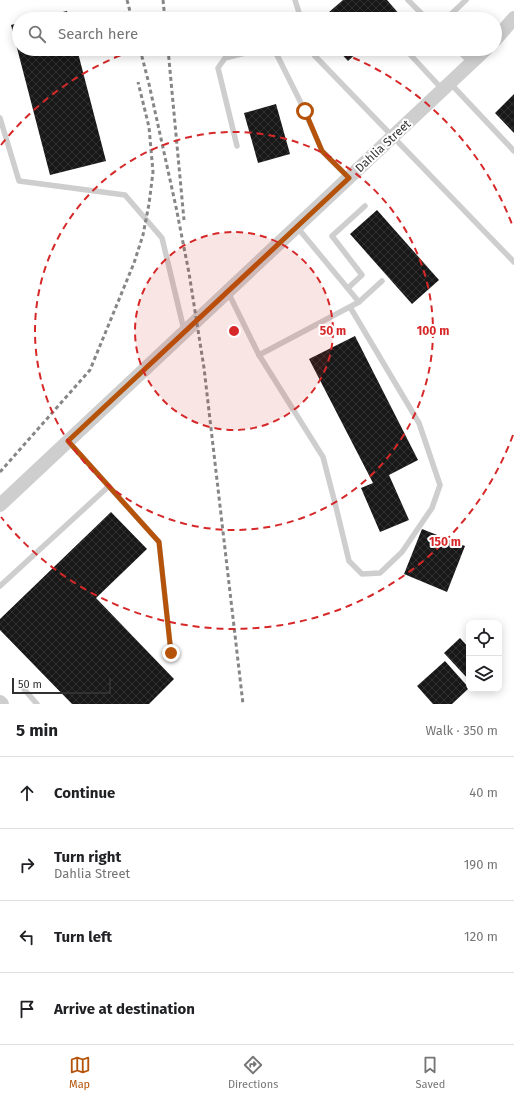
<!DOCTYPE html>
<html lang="en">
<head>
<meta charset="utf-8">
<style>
	body { margin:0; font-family:"Fira Sans",sans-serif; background:#f6f6f6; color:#202124 }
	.controls { position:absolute; right:12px; bottom:12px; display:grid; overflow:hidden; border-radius:8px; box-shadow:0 2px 10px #0003 }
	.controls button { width:36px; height:36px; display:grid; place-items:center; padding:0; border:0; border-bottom:1px solid #e0e0e0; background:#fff; color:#202124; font:20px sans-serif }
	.scale { position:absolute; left:12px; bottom:10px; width:99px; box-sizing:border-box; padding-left:4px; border:2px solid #313131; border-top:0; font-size:11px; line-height:14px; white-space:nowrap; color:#313131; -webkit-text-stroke:3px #fff; paint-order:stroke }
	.stop { position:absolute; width:12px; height:12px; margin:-9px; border:3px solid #b45309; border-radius:50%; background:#fff }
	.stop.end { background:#b45309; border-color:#fff; box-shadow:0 1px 4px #0008 }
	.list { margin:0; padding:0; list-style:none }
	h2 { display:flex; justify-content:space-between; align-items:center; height:52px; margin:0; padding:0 16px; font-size:17px }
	h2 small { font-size:13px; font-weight:400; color:#757577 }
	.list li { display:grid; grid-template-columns:26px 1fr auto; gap:12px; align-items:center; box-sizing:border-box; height:72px; padding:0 16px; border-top:1px solid #e0e0e0 }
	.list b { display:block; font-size:15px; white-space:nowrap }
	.list p { margin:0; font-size:13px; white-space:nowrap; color:#757577 }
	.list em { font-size:13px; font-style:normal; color:#757577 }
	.icon { flex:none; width:22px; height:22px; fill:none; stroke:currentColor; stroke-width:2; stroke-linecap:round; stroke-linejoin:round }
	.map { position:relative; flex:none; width:514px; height:704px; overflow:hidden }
	.search { position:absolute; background:#fff; box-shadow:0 2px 10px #0003; left:12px; right:12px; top:12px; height:44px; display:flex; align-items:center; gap:10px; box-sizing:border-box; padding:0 14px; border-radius:22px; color:#757577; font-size:15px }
	.sheet { height:340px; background:#fff }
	nav { display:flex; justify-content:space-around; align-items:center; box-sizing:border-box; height:56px; border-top:1px solid #e0e0e0; background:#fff; font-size:11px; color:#757577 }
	nav a { display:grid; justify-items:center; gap:2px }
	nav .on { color:#b45309 }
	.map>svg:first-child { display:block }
</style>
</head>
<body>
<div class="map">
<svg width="514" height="704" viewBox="0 0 514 704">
	<defs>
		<pattern id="building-cross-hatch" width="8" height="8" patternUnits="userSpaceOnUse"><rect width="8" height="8" fill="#181818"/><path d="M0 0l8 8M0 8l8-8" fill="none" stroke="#313131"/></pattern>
	</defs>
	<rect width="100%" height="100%" fill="#fff"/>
	<!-- building -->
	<g fill="url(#building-cross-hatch)">
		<polygon points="343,0 387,0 400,15 396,19 321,19"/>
		<polygon points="67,11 69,19 37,19 37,18"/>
		<polygon points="19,23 19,49 77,49 106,161 50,175 11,25"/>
		<polygon points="337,49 361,49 348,61"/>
		<polygon points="514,94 514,133 495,113"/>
		<polygon points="276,104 290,154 258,163 244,113"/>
		<polygon points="377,210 439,280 412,304 350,234"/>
		<polygon points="355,336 418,460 389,475 409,520 380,532 361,488 373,483 309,359"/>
		<polygon points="111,512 147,549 96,598 174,679 149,704 72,704 0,630 0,619"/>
		<polygon points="422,529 465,546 447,592 404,574"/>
		<polygon points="460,638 469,648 469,680 444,653"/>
		<polygon points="445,661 469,688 452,704 433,704 417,686"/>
	</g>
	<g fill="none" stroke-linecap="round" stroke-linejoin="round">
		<!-- service -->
		<g stroke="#cecece" stroke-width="5.5">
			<polyline points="295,0 301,19"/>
			<polyline points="408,0 427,19"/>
			<polyline points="446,19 466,0"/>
			<polyline points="267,49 277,55 302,105 322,151 349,178"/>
			<polyline points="312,49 314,55 514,262"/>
			<polyline points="405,49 443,90"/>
			<polyline points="457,49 471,63"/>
			<polyline points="450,83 514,151"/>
			<polyline points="0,118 19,181 125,195 162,238 184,330"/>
			<polyline points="237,146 218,68 225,58 262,49"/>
			<polyline points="348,288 362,275 332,236 365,206"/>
			<polyline points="228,292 259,355 359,302 297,227"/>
			<polyline points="359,302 382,281"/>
			<polyline points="259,355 323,457 336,507 349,561 362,574 380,573 402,552 432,508 440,485 419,423 350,307"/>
			<polyline points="68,441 159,542 171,653"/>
			<polyline points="0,586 109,486"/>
			<polyline points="23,688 37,704"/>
		</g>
		<!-- tertiary -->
		<g stroke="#cecece" stroke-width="14">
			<polyline points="495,40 514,18"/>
			<polyline points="0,505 486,49"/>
			<polyline points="0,702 2,704"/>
		</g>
		<!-- rail -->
		<g stroke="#868686" stroke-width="3" stroke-dasharray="4 3" stroke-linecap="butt">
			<polyline points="127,0 132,19"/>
			<polyline points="163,0 165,19"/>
			<polyline points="140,49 149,84 176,207 189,273 204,368 243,704"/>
			<polyline points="168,49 184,220"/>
			<polyline points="0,472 90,370 134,263 143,235 149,204 153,172 149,127 138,82"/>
		</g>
	</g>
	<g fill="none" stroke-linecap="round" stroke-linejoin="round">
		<!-- route -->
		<polyline stroke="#b45309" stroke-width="5" points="171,653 159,542 68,441 349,178 322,151 305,111"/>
	</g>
	<!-- distance rings -->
	<circle cx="234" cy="331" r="99" fill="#d62828" fill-opacity=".12"/>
	<g fill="none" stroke="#d62828" stroke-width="2" stroke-dasharray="7 5">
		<circle cx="234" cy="331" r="99"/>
		<circle cx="234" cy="331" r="199"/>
		<path d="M513 435A298 298 0 0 1 1 517M1 145A298 298 0 0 1 137 49M331 49A298 298 0 0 1 513 227"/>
	</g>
	<g text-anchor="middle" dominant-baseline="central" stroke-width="4" stroke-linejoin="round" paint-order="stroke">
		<!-- street labels -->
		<g font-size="12" fill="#313131" stroke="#fff">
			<text transform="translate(383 146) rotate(-43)">Dahlia Street</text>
		</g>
	</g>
	<circle cx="234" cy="331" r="6" fill="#d62828" stroke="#fff" stroke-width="2"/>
	<g font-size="12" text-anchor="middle" font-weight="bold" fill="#d62828" stroke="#fff" stroke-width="4" stroke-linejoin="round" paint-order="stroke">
		<text x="333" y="335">50 m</text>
		<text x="433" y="335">100 m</text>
		<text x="445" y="546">150 m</text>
	</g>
</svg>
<div class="controls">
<button><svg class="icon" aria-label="locate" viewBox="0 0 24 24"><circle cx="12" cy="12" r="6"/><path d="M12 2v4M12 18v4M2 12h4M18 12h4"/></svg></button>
<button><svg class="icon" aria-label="layers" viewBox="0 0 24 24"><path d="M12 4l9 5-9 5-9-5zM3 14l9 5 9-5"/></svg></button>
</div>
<div class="scale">50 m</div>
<div class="stop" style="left:305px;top:111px"></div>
<div class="stop end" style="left:171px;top:653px"></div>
<div class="search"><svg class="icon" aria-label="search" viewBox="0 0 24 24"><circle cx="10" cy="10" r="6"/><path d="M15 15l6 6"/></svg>Search here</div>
</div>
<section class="sheet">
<h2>5 min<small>Walk · 350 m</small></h2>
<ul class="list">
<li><svg class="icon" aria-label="ahead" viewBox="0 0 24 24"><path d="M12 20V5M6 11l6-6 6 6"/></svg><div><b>Continue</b></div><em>40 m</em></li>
<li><svg class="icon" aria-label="right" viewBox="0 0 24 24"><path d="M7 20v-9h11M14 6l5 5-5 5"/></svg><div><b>Turn right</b><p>Dahlia Street</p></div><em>190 m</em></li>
<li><svg class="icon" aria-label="left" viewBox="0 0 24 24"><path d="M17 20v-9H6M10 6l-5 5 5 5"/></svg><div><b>Turn left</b></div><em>120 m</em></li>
<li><svg class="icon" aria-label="arrive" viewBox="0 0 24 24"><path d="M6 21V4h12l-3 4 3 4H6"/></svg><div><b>Arrive at destination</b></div></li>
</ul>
</section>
<nav>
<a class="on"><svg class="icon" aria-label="map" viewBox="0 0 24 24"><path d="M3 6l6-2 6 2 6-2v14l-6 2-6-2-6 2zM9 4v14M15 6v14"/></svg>Map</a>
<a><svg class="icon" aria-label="directions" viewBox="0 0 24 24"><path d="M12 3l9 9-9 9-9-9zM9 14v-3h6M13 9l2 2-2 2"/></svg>Directions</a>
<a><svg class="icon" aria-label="saved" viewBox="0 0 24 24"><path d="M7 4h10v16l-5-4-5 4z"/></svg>Saved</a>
</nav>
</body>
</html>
